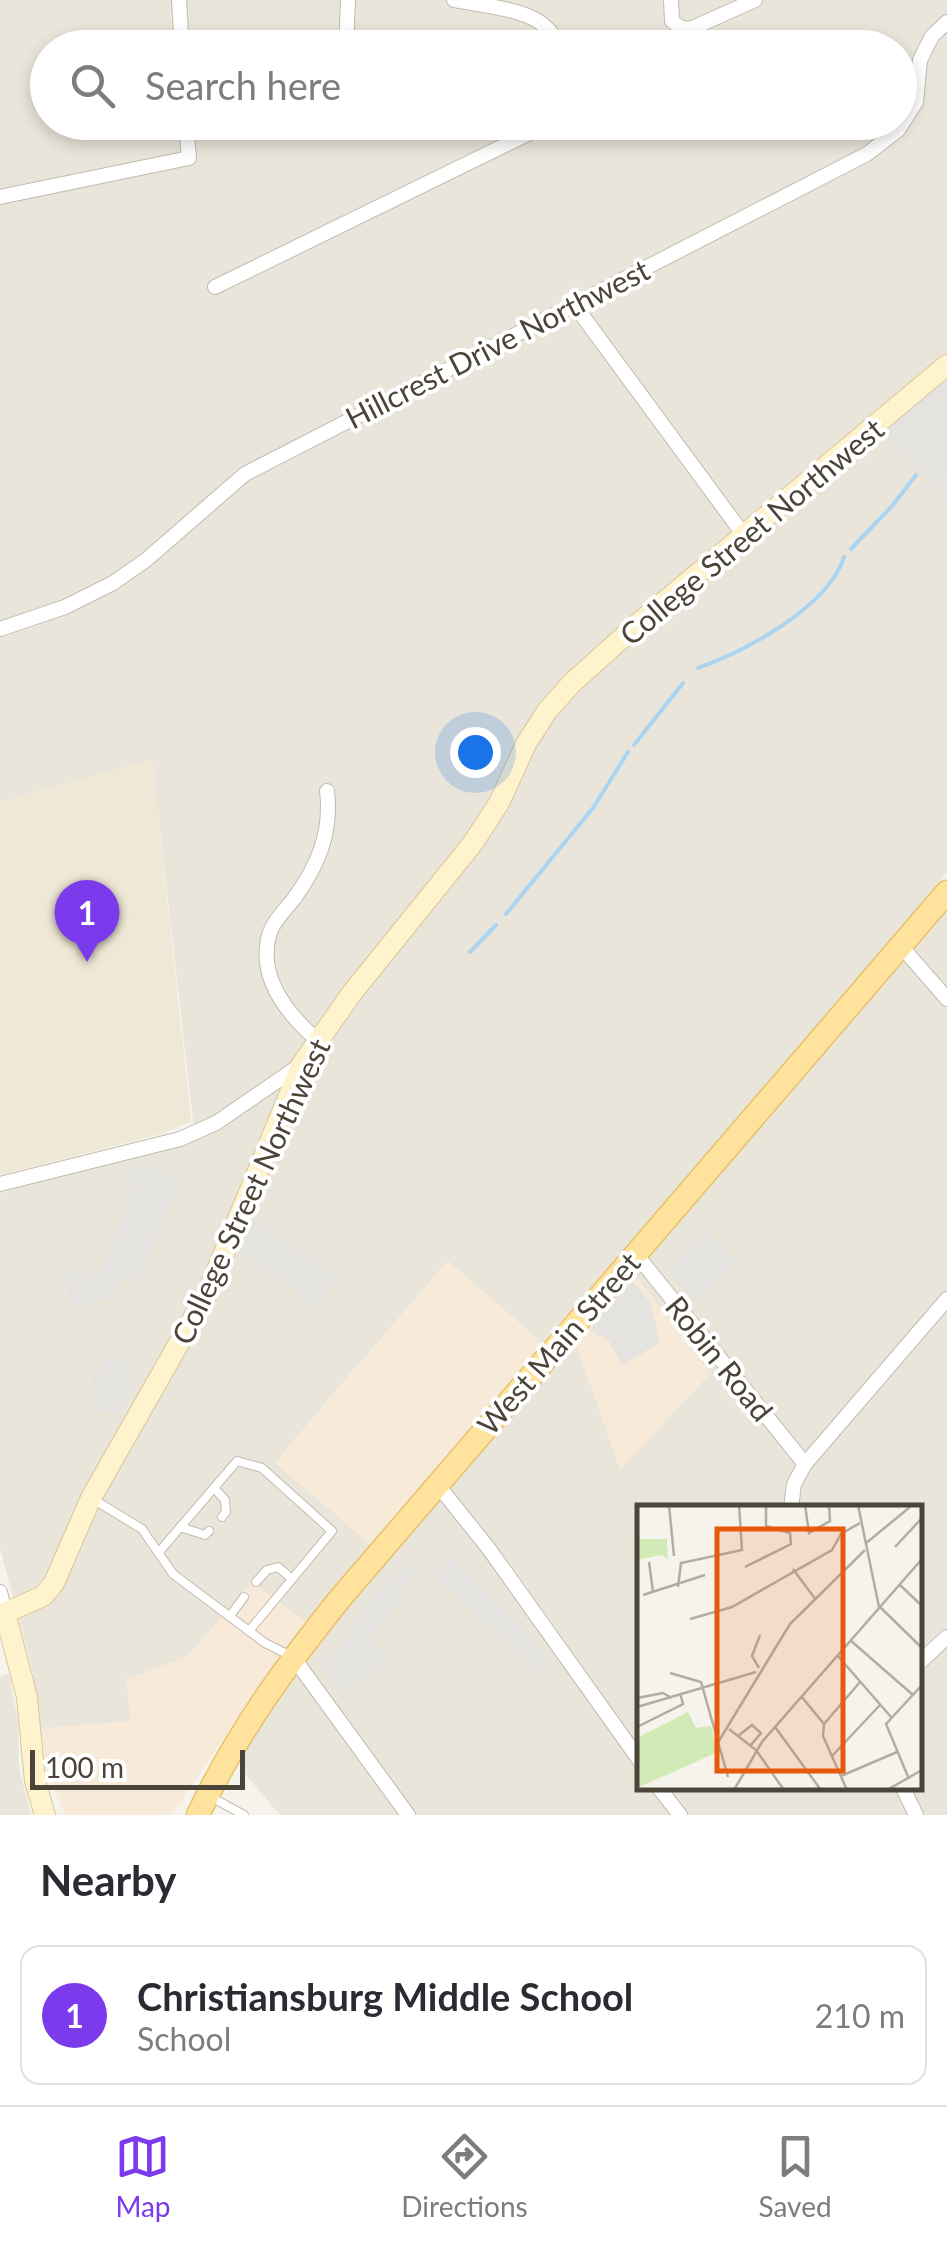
<!DOCTYPE html>
<html lang="en">
<head>
<meta charset="utf-8">
<style>
	body { margin:0; font-family:Lato,sans-serif; background:#f2f2f3; color:#2b2b33 }
	.scale { position:absolute; left:30px; bottom:25px; width:215px; box-sizing:border-box; padding-left:10px; border:5px solid #4b4439; border-top:0; font-size:28px; line-height:35px; white-space:nowrap; color:#4b4439; -webkit-text-stroke:8px #fff; paint-order:stroke }
	.you { position:absolute; left:475px; top:752px; width:35px; height:35px; margin:-25px; border:8px solid #fff; border-radius:50%; background:#1a73e8; box-shadow:0 0 0 15px #1a73e833 }
	.badge { display:grid; place-items:center; width:65px; height:65px; border-radius:50%; background:#7c3aed; color:#fff; font-size:32px; font-weight:700 }
	.pin { position:absolute; translate:-50% -82px; filter:drop-shadow(0 2px 5px #0008) }
	.pin::after { content:''; position:absolute; top:52px; width:35px; height:30px; background:inherit; clip-path:polygon(0 0,100% 0,50% 100%) }
	.list { margin:0; padding:0; list-style:none }
	h2 { display:flex; justify-content:space-between; align-items:center; height:130px; margin:0; padding:0 40px; font-size:42px }
	h2 small { font-size:32px; font-weight:400; color:#7c7c81 }
	.list li { display:grid; grid-template-columns:65px 1fr auto; gap:30px; align-items:center; box-sizing:border-box; height:140px; margin:0 20px 20px; padding:0 20px; border:2px solid #e1e1e2; border-radius:20px }
	.list b { display:block; font-size:38px; white-space:nowrap }
	.list p { margin:0; font-size:32px; white-space:nowrap; color:#7c7c81 }
	.list em { font-size:32px; font-style:normal; color:#7c7c81 }
	.icon { flex:none; width:55px; height:55px; fill:none; stroke:currentColor; stroke-width:2; stroke-linecap:round; stroke-linejoin:round }
	.map { position:relative; flex:none; width:947px; height:1815px; overflow:hidden }
	.search { position:absolute; background:#fff; box-shadow:0 5px 15px #0003; left:30px; right:30px; top:30px; height:110px; display:flex; align-items:center; gap:25px; box-sizing:border-box; padding:0 35px; border-radius:55px; color:#7c7c81; font-size:38px }
	.sheet { height:290px; background:#fff }
	nav { display:flex; justify-content:space-around; align-items:center; box-sizing:border-box; height:140px; border-top:2px solid #e1e1e2; background:#fff; font-size:28px; color:#7c7c81 }
	nav a { display:grid; justify-items:center; gap:5px }
	nav .on { color:#7c3aed }
	.map>svg:first-child { display:block }
</style>
</head>
<body>
<div class="map">
<svg width="947" height="1815" viewBox="0 0 947 1815">
	<rect width="100%" height="100%" fill="#f6f3ec"/>
	<!-- residential -->
	<g fill="#eae5da" fill-rule="evenodd">
		<path d="M0,0H947V872L805,1042L542,1343L448,1261L334,1393L276,1462L371,1545L305,1622L252,1582L188,1656L126,1680L132,1721L40,1729L32,1669L0,1548V1193L195,1139L152,760L0,802ZM48,48H900V122H48Z"/>
		<path d="M947,912V1815H280L240,1768L255,1731L285,1685L358,1594L575,1341L710,1374L633,1273ZM640,1508H920V1788H640Z"/>
		<polygon points="9,1673 18,1722 19,1768 31,1815 0,1815 0,1677"/>
	</g>
	<!-- commercial -->
	<g fill="#f7ead8">
		<polygon points="448,1261 542,1343 371,1545 275,1463"/>
		<polygon points="633,1273 710,1374 620,1470 575,1341"/>
		<polygon points="252,1582 305,1622 265,1676 172,1815 65,1815 47,1774 40,1729 131,1721 126,1680 188,1656"/>
	</g>
	<!-- education -->
	<polygon fill="#efe8d6" points="152,759 191,1121 161,1134 0,1175 0,802"/>
	<!-- parking -->
	<g fill="#e5e3e0">
		<polygon points="945,380 947,382 945,498 881,432"/>
		<polygon points="146,1164 181,1179 138,1282 121,1278 112,1298 71,1307 64,1272 86,1267 90,1276 102,1271 131,1193 131,1181 126,1170"/>
		<polygon points="251,1217 337,1276 317,1309 299,1296 300,1293 236,1251"/>
		<polygon points="706,1230 736,1260 696,1302 668,1271"/>
		<polygon points="631,1279 650,1302 660,1342 622,1366 609,1341 591,1331 596,1317"/>
		<polygon points="127,1356 132,1365 130,1391 121,1410 99,1413 91,1373 102,1371 101,1362"/>
		<polygon points="450,1557 534,1641 549,1661 539,1673 433,1575"/>
		<polygon points="406,1560 418,1571 397,1593 402,1600 369,1637 392,1659 343,1693 321,1663 351,1636 355,1618"/>
	</g>
	<g fill="none" stroke-linecap="round" stroke-linejoin="round">
		<!-- stream -->
		<g stroke="#a9d4f2" stroke-width="4">
			<polyline points="851,549 892,506 916,475"/>
			<path d="M698,668C746,651 828,607 844,557"/>
			<polyline points="634,745 683,683"/>
			<polyline points="506,914 593,808 628,752"/>
			<polyline points="470,952 496,925"/>
		</g>
		<defs>
			<g id="lane">
				<polyline points="214,1488 225,1500 226,1512 222,1517"/>
				<polyline points="91,1498 142,1529 173,1574 265,1643 293,1657"/>
				<polyline points="180,1527 205,1535 209,1531"/>
				<polyline points="159,1552 237,1461 262,1468 332,1531 249,1631"/>
				<polyline points="256,1582 267,1570 278,1567 292,1579"/>
				<polyline points="230,1616 244,1597"/>
				<polyline points="209,1796 244,1815"/>
			</g>
			<g id="street">
				<polyline points="179,0 182,48"/>
				<path d="M454,0C486,7 551,8 557,48"/>
				<polyline points="671,0 672,21 681,28 690,29 755,0"/>
				<polyline points="346,48 348,0"/>
				<polyline points="0,197 189,158 186,122"/>
				<polyline points="215,287 552,122"/>
				<polyline points="573,303 743,534"/>
				<polyline points="0,629 65,607 113,583 146,560 245,474 867,154 898,130 916,102 920,60 932,36 947,22"/>
				<polyline points="900,945 947,999"/>
				<path d="M317,1040C286,1013 256,976 270,932C275,919 285,910 293,900C318,866 332,833 327,791"/>
				<polyline points="0,1184 180,1139 216,1123 302,1064"/>
				<polyline points="635,1253 805,1464"/>
				<polyline points="437,1484 489,1549 640,1761"/>
				<polyline points="791,1508 794,1484 805,1464 947,1299"/>
				<polyline points="0,1592 5,1613"/>
				<polyline points="293,1657 408,1815"/>
				<polyline points="920,1662 947,1637"/>
				<polyline points="659,1788 680,1815"/>
				<polyline points="903,1788 916,1815"/>
			</g>
			<polyline id="secondary" points="45,1815 35,1781 27,1697 5,1613 43,1596 54,1583 91,1498 207,1294 302,1064 352,993 473,843 499,803 526,744 547,711 572,683 640,622 947,365"/>
			<path id="primary" d="M198,1815C236,1734 287,1664 343,1595L947,892"/>
		</defs>
		<!-- lane casing -->
		<use href="#lane" stroke="#c2bbae" stroke-width="10"/>
		<!-- street casing -->
		<use href="#street" stroke="#c2bbae" stroke-width="16"/>
		<!-- secondary casing -->
		<use href="#secondary" stroke="#d6c79b" stroke-width="22"/>
		<!-- primary casing -->
		<use href="#primary" stroke="#e6c16a" stroke-width="25"/>
		<!-- lane -->
		<use href="#lane" stroke="#fff" stroke-width="8"/>
		<!-- street -->
		<use href="#street" stroke="#fff" stroke-width="14"/>
		<!-- secondary -->
		<use href="#secondary" stroke="#fff3cd" stroke-width="20"/>
		<!-- primary -->
		<use href="#primary" stroke="#ffe39c" stroke-width="22"/>
	</g>
	<g text-anchor="middle" dominant-baseline="central" stroke-width="8" stroke-linejoin="round" paint-order="stroke">
		<!-- street labels -->
		<g font-size="30" fill="#4b4439" stroke="#fff">
			<text transform="translate(497 343) rotate(-27)">Hillcrest Drive Northwest</text>
			<text transform="translate(751 531) rotate(-40)">College Street Northwest</text>
			<text transform="translate(250 1191) rotate(-65)">College Street Northwest</text>
			<text transform="translate(558 1343) rotate(-49)">West Main Street</text>
			<text transform="translate(720 1358) rotate(51)">Robin Road</text>
		</g>
	</g>
	<!-- overview -->
	<g transform="translate(637 1505)">
		<rect width="285" height="285" fill="#f6f3ec"/>
		<path d="M0,34H30L31,55L25,50L0,55ZM51,207L59,223L74,221L81,247L0,283V233Z" fill="#d2eab5"/>
		<path fill="none" stroke="#b2ada4" stroke-width="2.5" d="M32,0L37,51M168,0L172,28L193,16L192,0M221,0L242,102M228,39L273,2M258,42L285,13M12,57L16,87M108,62L154,39L153,28L129,21V0M156,64L179,95M262,79L285,101M41,82L44,58L105,45L102,0M6,90L68,70M243,102L285,143M53,114L95,102L195,45L204,29L223,18M213,135L276,190M200,150L254,212M122,163L115,151L123,130M33,168L64,177L91,272M164,191L187,219M0,193L26,188L35,193M0,202L119,167M187,219L186,231L210,285M187,219L223,177M0,222L46,199L43,188M138,222L184,285M92,224L119,245L147,285M101,231L115,220L124,228L113,241M80,239L153,119L228,45M195,251L243,200M204,271L260,247M272,274L249,219L285,180M97,285L125,237L285,54M250,285L285,265"/>
		<path fill="#e8590c" fill-opacity="0.15" stroke="#e8590c" stroke-width="5" d="M80,24H206V266H80Z"/>
		<rect width="285" height="285" fill="none" stroke="#4b4439" stroke-width="5"/>
	</g>
</svg>
<div class="scale">100 m</div>
<div class="you"></div>
<div class="pin badge" style="left:87px;top:962px">1</div>
<div class="search"><svg class="icon" aria-label="search" viewBox="0 0 24 24"><circle cx="10" cy="10" r="6"/><path d="M15 15l6 6"/></svg>Search here</div>
</div>
<section class="sheet">
<h2>Nearby<small></small></h2>
<ul class="list">
<li><span class="badge">1</span><div><b>Christiansburg Middle School</b><p>School</p></div><em>210 m</em></li>
</ul>
</section>
<nav>
<a class="on"><svg class="icon" aria-label="map" viewBox="0 0 24 24"><path d="M3 6l6-2 6 2 6-2v14l-6 2-6-2-6 2zM9 4v14M15 6v14"/></svg>Map</a>
<a><svg class="icon" aria-label="directions" viewBox="0 0 24 24"><path d="M12 3l9 9-9 9-9-9zM9 14v-3h6M13 9l2 2-2 2"/></svg>Directions</a>
<a><svg class="icon" aria-label="saved" viewBox="0 0 24 24"><path d="M7 4h10v16l-5-4-5 4z"/></svg>Saved</a>
</nav>
</body>
</html>
